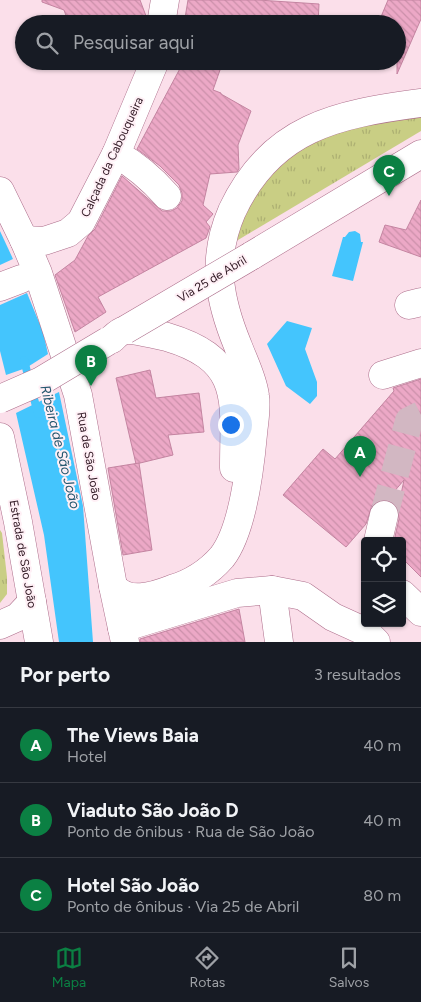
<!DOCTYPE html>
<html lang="pt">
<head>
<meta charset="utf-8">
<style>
	body { margin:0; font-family:Figtree,sans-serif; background:#20242c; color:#f1f3f6 }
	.controls { position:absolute; right:15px; bottom:15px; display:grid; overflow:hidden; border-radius:5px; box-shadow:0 1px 4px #0004 }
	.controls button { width:45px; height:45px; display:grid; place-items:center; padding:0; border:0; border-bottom:1px solid #363941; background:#171b24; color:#f1f3f6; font:25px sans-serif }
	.you { position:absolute; left:230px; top:424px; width:18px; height:18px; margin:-12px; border:4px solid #fff; border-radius:50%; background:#1a73e8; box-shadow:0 0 0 8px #1a73e833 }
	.badge { display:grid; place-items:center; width:32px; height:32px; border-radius:50%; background:#0b8043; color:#fff; font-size:16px; font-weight:700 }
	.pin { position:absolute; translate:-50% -41px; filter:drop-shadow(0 1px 2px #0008) }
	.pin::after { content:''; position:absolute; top:26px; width:18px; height:15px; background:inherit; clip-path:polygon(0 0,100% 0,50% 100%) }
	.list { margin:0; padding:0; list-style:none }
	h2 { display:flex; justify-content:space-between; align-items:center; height:65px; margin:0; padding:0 20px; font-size:21px }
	h2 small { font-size:16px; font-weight:400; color:#9ea1a6 }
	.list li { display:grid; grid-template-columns:32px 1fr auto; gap:15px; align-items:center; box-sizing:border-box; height:75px; padding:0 20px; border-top:1px solid #363941 }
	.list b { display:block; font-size:19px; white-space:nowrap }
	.list p { margin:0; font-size:16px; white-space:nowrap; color:#9ea1a6 }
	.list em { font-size:16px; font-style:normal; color:#9ea1a6 }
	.icon { flex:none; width:28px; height:28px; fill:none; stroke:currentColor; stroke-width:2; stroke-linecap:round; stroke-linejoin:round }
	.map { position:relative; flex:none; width:421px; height:642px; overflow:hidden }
	.search { position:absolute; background:#171b24; box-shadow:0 1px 4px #0004; left:15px; right:15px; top:15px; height:55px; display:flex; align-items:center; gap:12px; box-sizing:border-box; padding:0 18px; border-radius:28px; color:#9ea1a6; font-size:19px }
	.sheet { height:290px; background:#171b24 }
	nav { display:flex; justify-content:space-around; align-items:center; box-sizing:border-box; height:70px; border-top:1px solid #363941; background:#171b24; font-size:14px; color:#9ea1a6 }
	nav a { display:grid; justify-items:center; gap:2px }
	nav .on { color:#0b8043 }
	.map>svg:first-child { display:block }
</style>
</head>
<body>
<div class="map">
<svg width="421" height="642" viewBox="0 0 421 642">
	<defs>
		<pattern id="grass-tufts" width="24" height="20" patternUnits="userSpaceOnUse" patternTransform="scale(1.25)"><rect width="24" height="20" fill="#c9ce84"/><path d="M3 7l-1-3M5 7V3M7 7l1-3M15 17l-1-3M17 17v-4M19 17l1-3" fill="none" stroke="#adb072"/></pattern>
		<pattern id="building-back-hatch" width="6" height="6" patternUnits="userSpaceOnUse" patternTransform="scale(1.25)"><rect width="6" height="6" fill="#eca8c6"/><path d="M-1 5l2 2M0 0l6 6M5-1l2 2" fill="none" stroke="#cb90aa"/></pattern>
	</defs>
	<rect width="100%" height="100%" fill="#fbdfea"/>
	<!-- grass -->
	<g fill="url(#grass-tufts)">
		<polygon points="421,115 421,131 233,243 250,198 287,155 324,136 378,120"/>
		<polygon points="0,530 2,533 7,577 7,594 0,603"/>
	</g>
	<!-- water -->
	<g fill="#44c5fd">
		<polygon points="0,231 13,259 0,265"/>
		<polygon points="355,231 360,234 361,242 363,242 353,281 332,276 343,237 345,237 349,232"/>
		<polygon points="27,293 43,332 48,354 26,368 6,375 0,351 0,305"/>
		<polygon points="287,321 312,328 305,349 317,382 317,396 310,404 286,386 267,344"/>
		<polygon points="59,392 83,506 93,642 59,642 44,535 16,413"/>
	</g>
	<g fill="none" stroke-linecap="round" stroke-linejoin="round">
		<!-- stream -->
		<polyline stroke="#44c5fd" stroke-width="8" points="24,360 38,414"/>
	</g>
	<!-- building -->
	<g fill="url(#building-back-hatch)" stroke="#c484a1">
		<polygon points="42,0 140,0 146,16 132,20 133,24 69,24 64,10 42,2"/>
		<polygon points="188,0 258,0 319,4 318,24 184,24"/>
		<polygon points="388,0 421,0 421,19 397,74 397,24 378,24"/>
		<polygon points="184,61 210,61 209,66 220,70 213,90 221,93 221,94 251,111 238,145 239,169 237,172 210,174 203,205 213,214 206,222 210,227 206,238 98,297 106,312 75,332 55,275 75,260 88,236 95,229 122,176 162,211 171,211 177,208 182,201 182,193 179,185 160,166 137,149"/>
		<polygon points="421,200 421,257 379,242 385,225 406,230"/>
		<polygon points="150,370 156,398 199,393 204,432 168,435 173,455 136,464 116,378"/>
		<polygon points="421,379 421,577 402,558 402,541 394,541 399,519 398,509 404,480 387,500 379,500 372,505 366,524 346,547 283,495 323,449 335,459 394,391 393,388"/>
		<polygon points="139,463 152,550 123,555 108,468"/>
		<polygon points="239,609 245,642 140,642 140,639"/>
	</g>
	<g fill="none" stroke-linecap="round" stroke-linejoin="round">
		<!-- minor-tunnel -->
		<polyline stroke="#d2b7c2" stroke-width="28" stroke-dasharray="28 14" stroke-linecap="butt" points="384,515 409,421 421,415"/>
		<defs>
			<g id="minor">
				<polyline points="161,24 165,0"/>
				<path d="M116,154C136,165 152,179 167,196"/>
				<polyline points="24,240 44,241 68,233 81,222 116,154 155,61"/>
				<polyline points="0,287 21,279"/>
				<polyline points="409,305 421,302"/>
				<polyline points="383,375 421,363"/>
				<polyline points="378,541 384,515"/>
				<polyline points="272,590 279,642"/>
				<polyline points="402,594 421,612"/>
				<polyline points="122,628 237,593 272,590 303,596 333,617 366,632 376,642"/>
			</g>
			<g id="major">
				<polyline points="0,191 24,240 38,273 78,395 113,586 125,642"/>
				<polyline points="251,256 421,154"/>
				<path d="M112,339C115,336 121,331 125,330C130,329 160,335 167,337C244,360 234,400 234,468"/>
				<polyline points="0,437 18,522 39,642"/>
				<path d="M113,586C127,605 154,596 172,589C192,583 208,573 222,557C243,530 250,468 253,434C254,422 257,408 255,396C253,379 244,362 238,346C219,300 211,259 232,211C271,127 337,114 421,103"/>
				<polyline points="0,625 18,617 32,602"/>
			</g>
		</defs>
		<!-- minor casing -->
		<use href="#minor" stroke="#ad6e8b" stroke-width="29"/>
		<!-- major casing -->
		<use href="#major" stroke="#ad6e8b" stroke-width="29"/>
		<!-- minor -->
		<use href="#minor" stroke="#fff" stroke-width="28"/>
		<!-- major -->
		<use href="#major" stroke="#fff" stroke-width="28"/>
		<defs>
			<g id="major-bridge">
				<polyline points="125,330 251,256"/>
				<polyline points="0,399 41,381 108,341"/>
			</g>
		</defs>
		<!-- major-bridge casing -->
		<use href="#major-bridge" stroke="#ad6e8b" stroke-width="29" stroke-linecap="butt"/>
		<!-- major-bridge -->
		<use href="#major-bridge" stroke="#fff" stroke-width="28"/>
	</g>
	<g text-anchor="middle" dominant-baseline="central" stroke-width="4" stroke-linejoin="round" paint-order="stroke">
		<!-- street labels -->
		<g font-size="12" fill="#2f1722" stroke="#fff0f6">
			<text transform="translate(112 157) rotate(-65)">Calçada da Cabouqueira</text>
			<text transform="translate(212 279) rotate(-31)">Via 25 de Abril</text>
			<text transform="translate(89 456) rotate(80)">Rua de São João</text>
			<text transform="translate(23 554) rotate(80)">Estrada de São João</text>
		</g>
		<!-- water labels -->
		<g font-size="14" font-style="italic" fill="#25576f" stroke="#fff0f6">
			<text transform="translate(60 447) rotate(76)">Ribeira de São João</text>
		</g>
	</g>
</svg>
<div class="controls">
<button><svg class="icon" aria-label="locate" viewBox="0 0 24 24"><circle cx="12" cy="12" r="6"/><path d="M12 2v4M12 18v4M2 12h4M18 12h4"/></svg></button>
<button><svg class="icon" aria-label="layers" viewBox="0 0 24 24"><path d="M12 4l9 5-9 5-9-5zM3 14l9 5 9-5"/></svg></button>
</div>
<div class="you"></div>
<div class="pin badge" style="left:360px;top:477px">A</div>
<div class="pin badge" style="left:91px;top:386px">B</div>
<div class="pin badge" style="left:389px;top:196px">C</div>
<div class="search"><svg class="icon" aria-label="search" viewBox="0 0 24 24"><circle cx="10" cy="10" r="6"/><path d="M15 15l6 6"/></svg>Pesquisar aqui</div>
</div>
<section class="sheet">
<h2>Por perto<small>3 resultados</small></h2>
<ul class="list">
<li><span class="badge">A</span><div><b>The Views Baia</b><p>Hotel</p></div><em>40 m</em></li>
<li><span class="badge">B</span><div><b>Viaduto São João D</b><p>Ponto de ônibus · Rua de São João</p></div><em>40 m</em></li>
<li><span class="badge">C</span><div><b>Hotel São João</b><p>Ponto de ônibus · Via 25 de Abril</p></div><em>80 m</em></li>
</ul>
</section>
<nav>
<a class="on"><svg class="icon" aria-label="map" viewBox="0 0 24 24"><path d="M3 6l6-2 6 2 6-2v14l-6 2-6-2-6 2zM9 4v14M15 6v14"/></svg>Mapa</a>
<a><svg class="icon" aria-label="directions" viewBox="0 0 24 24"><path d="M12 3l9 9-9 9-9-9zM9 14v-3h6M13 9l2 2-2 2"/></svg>Rotas</a>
<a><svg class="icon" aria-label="saved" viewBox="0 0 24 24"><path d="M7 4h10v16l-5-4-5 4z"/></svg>Salvos</a>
</nav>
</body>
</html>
